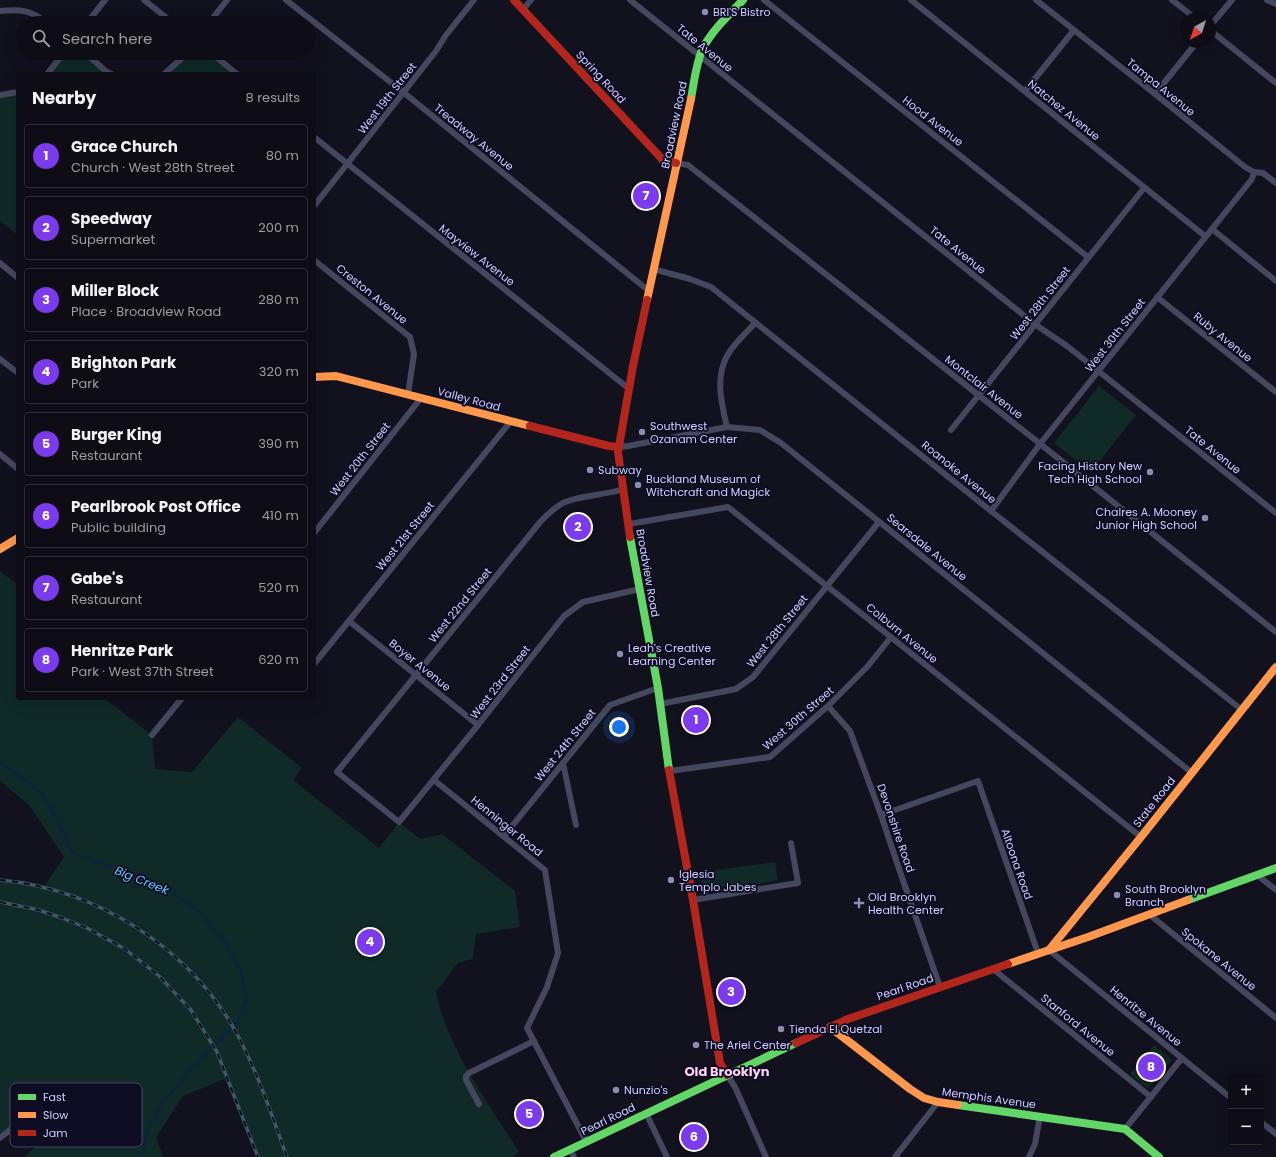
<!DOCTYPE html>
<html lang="en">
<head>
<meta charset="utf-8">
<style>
	body { margin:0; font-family:Poppins,sans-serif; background:#1c1b23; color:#f1f3f6 }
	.controls { position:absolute; right:12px; bottom:12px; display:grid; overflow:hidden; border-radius:4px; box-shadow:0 4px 16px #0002 }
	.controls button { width:36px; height:36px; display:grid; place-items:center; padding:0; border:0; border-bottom:1px solid #2e2d35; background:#0e0d16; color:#f1f3f6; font:20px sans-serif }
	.compass { position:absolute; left:1180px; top:12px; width:36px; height:36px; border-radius:50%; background:#0e0d16; box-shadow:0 4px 16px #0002; rotate:219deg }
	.you { position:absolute; left:619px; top:727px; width:14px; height:14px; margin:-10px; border:3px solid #fff; border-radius:50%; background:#1a73e8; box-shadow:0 0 0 6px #1a73e833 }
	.badge { display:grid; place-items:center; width:26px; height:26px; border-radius:50%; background:#7c3aed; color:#fff; font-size:13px; font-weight:700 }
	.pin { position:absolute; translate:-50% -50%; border:2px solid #fff; box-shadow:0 1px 4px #0006 }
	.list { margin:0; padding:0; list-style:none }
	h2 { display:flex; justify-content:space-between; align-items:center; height:52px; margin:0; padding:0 16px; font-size:17px }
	h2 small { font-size:13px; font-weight:400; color:#9b9ca1 }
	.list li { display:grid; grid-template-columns:26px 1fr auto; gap:12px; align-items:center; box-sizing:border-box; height:64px; margin:0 8px 8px; padding:0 8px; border:1px solid #2e2d35; border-radius:4px }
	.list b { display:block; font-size:15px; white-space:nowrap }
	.list p { margin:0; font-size:13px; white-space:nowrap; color:#9b9ca1 }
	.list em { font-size:13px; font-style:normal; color:#9b9ca1 }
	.icon { flex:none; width:22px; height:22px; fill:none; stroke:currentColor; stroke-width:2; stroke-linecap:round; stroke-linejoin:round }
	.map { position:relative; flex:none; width:1276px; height:1157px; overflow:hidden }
	.search { position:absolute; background:#0e0d16; box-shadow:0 4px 16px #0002; left:16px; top:16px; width:300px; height:44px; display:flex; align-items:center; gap:10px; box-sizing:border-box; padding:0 14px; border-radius:22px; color:#9b9ca1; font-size:15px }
	.panel { position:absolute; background:#0e0d16; box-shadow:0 4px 16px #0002; left:16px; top:72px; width:300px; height:628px; border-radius:4px }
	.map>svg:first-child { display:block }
</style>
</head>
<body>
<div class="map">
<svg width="1276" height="1157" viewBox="0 0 1276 1157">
	<rect width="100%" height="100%" fill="#12111e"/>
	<!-- green -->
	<g fill="#0f2a27">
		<polygon points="64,53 86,53 113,74 47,74"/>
		<polygon points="185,53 211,53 237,74 164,74"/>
		<polygon points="18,92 18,235 0,221 0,95"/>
		<polygon points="1099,386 1136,415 1091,472 1054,443"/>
		<path d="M0,571L18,585V698H105V699L152,735L155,769L192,772L238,717L302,768L293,780L379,848L399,822L420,839L442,834L515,891L520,927L476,934L473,959L458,963L436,992C448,1049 489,1104 519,1152L513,1157H258L227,1078L183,1096L156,1137L163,1157H25L30,1151L66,1124L48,1100L0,1138V880L44,887L64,857L29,805L0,781Z"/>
		<polygon points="775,862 778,880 705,894 702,872"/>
		<polygon points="1154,1045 1172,1060 1148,1089 1130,1074"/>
	</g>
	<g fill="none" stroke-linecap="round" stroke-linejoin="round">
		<!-- stream -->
		<path stroke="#082543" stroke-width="2" d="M0,763C15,773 30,782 42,795C55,811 64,834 72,852L93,861L122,869L168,888L198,911L225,942L241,971L247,999L238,1021L185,1076L161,1106L147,1131L142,1157"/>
		<!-- street -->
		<g stroke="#45475f" stroke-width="6">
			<polyline points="144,0 173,23"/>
			<polyline points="286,0 403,92 649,291"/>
			<polyline points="630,0 1036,325 1067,346 1276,513"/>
			<polyline points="764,0 1088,257"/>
			<polyline points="911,0 1205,236"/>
			<polyline points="1036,0 1155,94 1245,167 1254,172 1263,173 1276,183"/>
			<polyline points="1172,0 1195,18"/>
			<polyline points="1267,0 1276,4"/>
			<polyline points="523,10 531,0"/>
			<path d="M0,11C21,9 31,10 47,23"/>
			<polyline points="87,23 105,0"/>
			<polyline points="209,23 227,0"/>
			<polyline points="1210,26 1232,0"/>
			<polyline points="1210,30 1276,83"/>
			<polyline points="85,53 107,72 112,74"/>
			<polyline points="211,53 237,74"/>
			<polyline points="47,74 64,53"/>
			<polyline points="164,74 181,59 185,53"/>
			<polyline points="1025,91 1074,30"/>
			<polyline points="1155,94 1197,42"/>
			<polyline points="0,95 18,92"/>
			<polyline points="314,137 628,388"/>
			<path d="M676,163L688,165C884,321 1081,475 1276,632"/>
			<polyline points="314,206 436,51 446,35 474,0"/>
			<polyline points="1212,229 1276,281"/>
			<polyline points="314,260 410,337 414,354 408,394"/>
			<polyline points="0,263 18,278"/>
			<polyline points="653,269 690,279 711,287 991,511 1242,710"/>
			<polyline points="1157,297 1276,392"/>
			<polyline points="0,359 18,373"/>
			<path d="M727,427C721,402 714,374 730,351C737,341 747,332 755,323"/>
			<polyline points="951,430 1144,188"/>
			<polyline points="618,447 628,446 727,427 760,430 781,443 1191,772"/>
			<polyline points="0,454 18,469"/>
			<path d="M624,489C605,495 584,495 565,502C556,506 548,514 541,521L337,772L399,822L478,725L564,616L583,602L640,589"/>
			<polyline points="991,511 1040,444 1252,179 1254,172"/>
			<polyline points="629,524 728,507 1141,837"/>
			<polyline points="314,533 421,398"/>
			<polyline points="349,621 478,725"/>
			<polyline points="314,664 511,421"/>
			<polyline points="660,704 736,689 753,677 879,522"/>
			<polyline points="828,706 850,731 881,815 897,863 940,987"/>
			<polyline points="152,735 182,698"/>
			<polyline points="563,763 576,825"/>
			<polyline points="670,771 770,757 828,706 868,666 891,637"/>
			<polyline points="434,780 545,870 558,953 547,987 527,1028 586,1141"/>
			<polyline points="881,815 978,781 1038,953"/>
			<polyline points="504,836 610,705 658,688"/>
			<polyline points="1257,875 1276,890"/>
			<polyline points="693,900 798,883 791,843"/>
			<polyline points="1150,915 1276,1018"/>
			<polyline points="1049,950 1231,1098"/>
			<polyline points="993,969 1151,1097"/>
			<polyline points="727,1075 735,1087 766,1157"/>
			<polyline points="479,1104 466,1080 466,1076 469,1073 534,1041"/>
			<polyline points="646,1113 667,1157"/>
			<polyline points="1261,1122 1276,1134"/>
			<polyline points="1125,1129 1182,1058"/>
			<polyline points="0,1138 48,1100"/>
			<polyline points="570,1149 574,1157"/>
			<polyline points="895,1157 938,1102"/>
			<polyline points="1029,1157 1035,1144 1040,1116"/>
		</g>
		<!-- fast -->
		<g stroke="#63d668" stroke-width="8">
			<path d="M691,99C694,82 696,63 703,48C713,29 729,15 743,0"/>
			<polyline points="630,537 658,688 669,770"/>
			<polyline points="1188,900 1276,868"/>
			<polyline points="958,1105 1125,1129 1159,1157"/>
			<polyline points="554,1157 796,1043"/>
		</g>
		<!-- slow -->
		<g stroke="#ff974d" stroke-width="8">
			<polyline points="647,300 691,99"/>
			<polyline points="314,377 336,376 530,426"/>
			<polyline points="0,549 18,538"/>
			<polyline points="1049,950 1141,837 1276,667"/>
			<polyline points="1008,964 1088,937 1188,900"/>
			<polyline points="830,1027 910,1089 924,1098 938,1102 958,1105"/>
		</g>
		<!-- jam -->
		<g stroke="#b3261e" stroke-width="8">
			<polyline points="514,0 662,159 676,163"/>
			<polyline points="530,426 609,446 618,447"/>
			<polyline points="630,537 618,452 633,366 647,300"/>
			<polyline points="669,770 693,900 720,1063 727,1075"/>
			<polyline points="796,1043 848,1019 1008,964"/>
		</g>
		<defs>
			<g id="rail">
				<path d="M0,880C97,889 190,948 237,1034C258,1073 272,1116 287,1157"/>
				<polyline points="0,902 39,910 62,918 87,928 125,949 159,976 191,1010 217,1052 258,1157"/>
			</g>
		</defs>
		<!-- rail casing -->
		<use href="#rail" stroke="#3d5865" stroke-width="3.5"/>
		<!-- rail -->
		<use href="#rail" stroke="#0d0c23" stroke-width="2" stroke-dasharray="6" stroke-linecap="butt"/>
	</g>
	<!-- markers -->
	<g fill="#8c8cb0" stroke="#0d0c23" stroke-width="1.5">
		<circle cx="705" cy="12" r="4"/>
		<circle cx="642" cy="432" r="4"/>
		<circle cx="590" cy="470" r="4"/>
		<circle cx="1150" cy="472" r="4"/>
		<circle cx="638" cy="485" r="4"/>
		<circle cx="1205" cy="518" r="4"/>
		<circle cx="620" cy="654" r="4"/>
		<circle cx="671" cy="880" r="4"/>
		<circle cx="1117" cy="895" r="4"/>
		<path d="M857 897h4v4h4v4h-4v4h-4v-4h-4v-4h4z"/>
		<circle cx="781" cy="1029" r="4"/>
		<circle cx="696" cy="1045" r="4"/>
		<circle cx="616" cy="1090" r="4"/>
	</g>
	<g text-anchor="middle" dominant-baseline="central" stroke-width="3.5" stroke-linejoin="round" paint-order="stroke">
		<!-- poi labels -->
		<g font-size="11" fill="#cecfff" stroke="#0d0c23" text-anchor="start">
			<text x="713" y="12">BRI'S Bistro</text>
			<text x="650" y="426">Southwest<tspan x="650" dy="13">Ozanam Center</tspan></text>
			<text x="1142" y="466" text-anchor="end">Facing History New<tspan x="1142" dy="13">Tech High School</tspan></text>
			<text x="598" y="470">Subway</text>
			<text x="646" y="479">Buckland Museum of<tspan x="646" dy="13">Witchcraft and Magick</tspan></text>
			<text x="1197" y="512" text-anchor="end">Chalres A. Mooney<tspan x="1197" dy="13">Junior High School</tspan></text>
			<text x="628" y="648">Leah's Creative<tspan x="628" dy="13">Learning Center</tspan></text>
			<text x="679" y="874">Iglesia<tspan x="679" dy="13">Templo Jabes</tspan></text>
			<text x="1125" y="889">South Brooklyn<tspan x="1125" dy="13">Branch</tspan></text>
			<text x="868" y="897">Old Brooklyn<tspan x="868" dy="13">Health Center</tspan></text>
			<text x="789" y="1029">Tienda El Quetzal</text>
			<text x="704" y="1045">The Ariel Center</text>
			<text x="624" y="1090">Nunzio's</text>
		</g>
		<!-- street labels -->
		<g font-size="11" fill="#cecfff" stroke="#0d0c23">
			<text transform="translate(705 48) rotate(39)">Tate Avenue</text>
			<text transform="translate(601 77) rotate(47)">Spring Road</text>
			<text transform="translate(1161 87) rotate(39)">Tampa Avenue</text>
			<text transform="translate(387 98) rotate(-52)">West 19th Street</text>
			<text transform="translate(1064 110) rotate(39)">Natchez Avenue</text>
			<text transform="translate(933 121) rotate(38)">Hood Avenue</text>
			<text transform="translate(674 125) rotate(-78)">Broadview Road</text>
			<text transform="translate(474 137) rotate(39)">Treadway Avenue</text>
			<text transform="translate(958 250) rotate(39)">Tate Avenue</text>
			<text transform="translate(477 255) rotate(38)">Mayview Avenue</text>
			<text transform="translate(372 294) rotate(39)">Creston Avenue</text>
			<text transform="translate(1040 303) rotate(-52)">West 28th Street</text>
			<text transform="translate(1115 335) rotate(-52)">West 30th Street</text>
			<text transform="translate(1223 337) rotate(39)">Ruby Avenue</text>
			<text transform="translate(984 387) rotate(38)">Montclair Avenue</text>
			<text transform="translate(469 399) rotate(15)">Valley Road</text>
			<text transform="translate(1213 450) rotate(39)">Tate Avenue</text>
			<text transform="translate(360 459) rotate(-52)">West 20th Street</text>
			<text transform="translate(959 472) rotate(39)">Roanoke Avenue</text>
			<text transform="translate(405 536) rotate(-51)">West 21st Street</text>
			<text transform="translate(927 547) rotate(39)">Searsdale Avenue</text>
			<text transform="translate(648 573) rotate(80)">Broadview Road</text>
			<text transform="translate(460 605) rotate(-51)">West 22nd Street</text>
			<text transform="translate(777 631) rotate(-51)">West 28th Street</text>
			<text transform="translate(902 633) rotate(39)">Colburn Avenue</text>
			<text transform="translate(420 665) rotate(39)">Boyer Avenue</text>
			<text transform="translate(500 682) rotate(-52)">West 23rd Street</text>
			<text transform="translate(798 718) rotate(-41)">West 30th Street</text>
			<text transform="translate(565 745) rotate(-51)">West 24th Street</text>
			<text transform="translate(1154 802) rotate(-52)">State Road</text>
			<text transform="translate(507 826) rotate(39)">Henninger Road</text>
			<text transform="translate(896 828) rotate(71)">Devonshire Road</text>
			<text transform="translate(1017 864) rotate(71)">Altoona Road</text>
			<text transform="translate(1219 959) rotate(39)">Spokane Avenue</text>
			<text transform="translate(905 987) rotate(-19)">Pearl Road</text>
			<text transform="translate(1146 1016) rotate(39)">Henritze Avenue</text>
			<text transform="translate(1078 1025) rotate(39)">Stanford Avenue</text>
			<text transform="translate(989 1098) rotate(8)">Memphis Avenue</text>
			<text transform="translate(608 1119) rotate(-26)">Pearl Road</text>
		</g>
		<!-- water labels -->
		<g font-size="12" font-style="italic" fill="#5ccaff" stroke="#0d0c23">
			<text transform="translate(142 880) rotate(22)">Big Creek</text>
		</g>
		<!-- quarter labels -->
		<g font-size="13" font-weight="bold" fill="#ffd0f4" stroke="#0d0c23">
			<text x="727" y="1071">Old Brooklyn</text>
		</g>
	</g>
	<!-- legend -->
	<rect x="10" y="1083" width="132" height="64" rx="6" fill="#0d0c23" stroke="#474665" stroke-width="1"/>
	<rect x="18" y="1094" width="18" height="6" fill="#63d668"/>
	<rect x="18" y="1112" width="18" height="6" fill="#ff974d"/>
	<rect x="18" y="1130" width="18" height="6" fill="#b3261e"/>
	<g font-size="11" fill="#cecfff">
		<text x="43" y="1101">Fast</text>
		<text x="43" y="1119">Slow</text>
		<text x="43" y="1137">Jam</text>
	</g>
</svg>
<div class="controls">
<button>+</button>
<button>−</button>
</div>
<svg class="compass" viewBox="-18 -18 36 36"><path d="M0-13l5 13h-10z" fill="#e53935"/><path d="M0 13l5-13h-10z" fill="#9b9ca1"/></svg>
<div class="you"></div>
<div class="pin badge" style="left:696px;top:720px">1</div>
<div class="pin badge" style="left:578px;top:527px">2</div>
<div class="pin badge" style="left:731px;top:992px">3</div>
<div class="pin badge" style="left:370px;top:942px">4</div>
<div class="pin badge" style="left:529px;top:1114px">5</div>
<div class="pin badge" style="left:694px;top:1137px">6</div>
<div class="pin badge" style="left:646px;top:196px">7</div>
<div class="pin badge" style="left:1151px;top:1067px">8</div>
<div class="search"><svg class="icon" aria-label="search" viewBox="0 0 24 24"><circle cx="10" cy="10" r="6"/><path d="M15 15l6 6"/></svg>Search here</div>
<section class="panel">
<h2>Nearby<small>8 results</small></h2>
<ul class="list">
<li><span class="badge">1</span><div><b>Grace Church</b><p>Church · West 28th Street</p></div><em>80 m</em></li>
<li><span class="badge">2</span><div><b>Speedway</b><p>Supermarket</p></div><em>200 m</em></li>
<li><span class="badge">3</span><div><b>Miller Block</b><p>Place · Broadview Road</p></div><em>280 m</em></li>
<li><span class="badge">4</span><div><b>Brighton Park</b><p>Park</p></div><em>320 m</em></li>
<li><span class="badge">5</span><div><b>Burger King</b><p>Restaurant</p></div><em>390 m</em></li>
<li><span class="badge">6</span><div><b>Pearlbrook Post Office</b><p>Public building</p></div><em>410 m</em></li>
<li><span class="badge">7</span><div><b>Gabe's</b><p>Restaurant</p></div><em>520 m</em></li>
<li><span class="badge">8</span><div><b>Henritze Park</b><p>Park · West 37th Street</p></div><em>620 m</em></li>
</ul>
</section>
</div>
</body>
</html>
